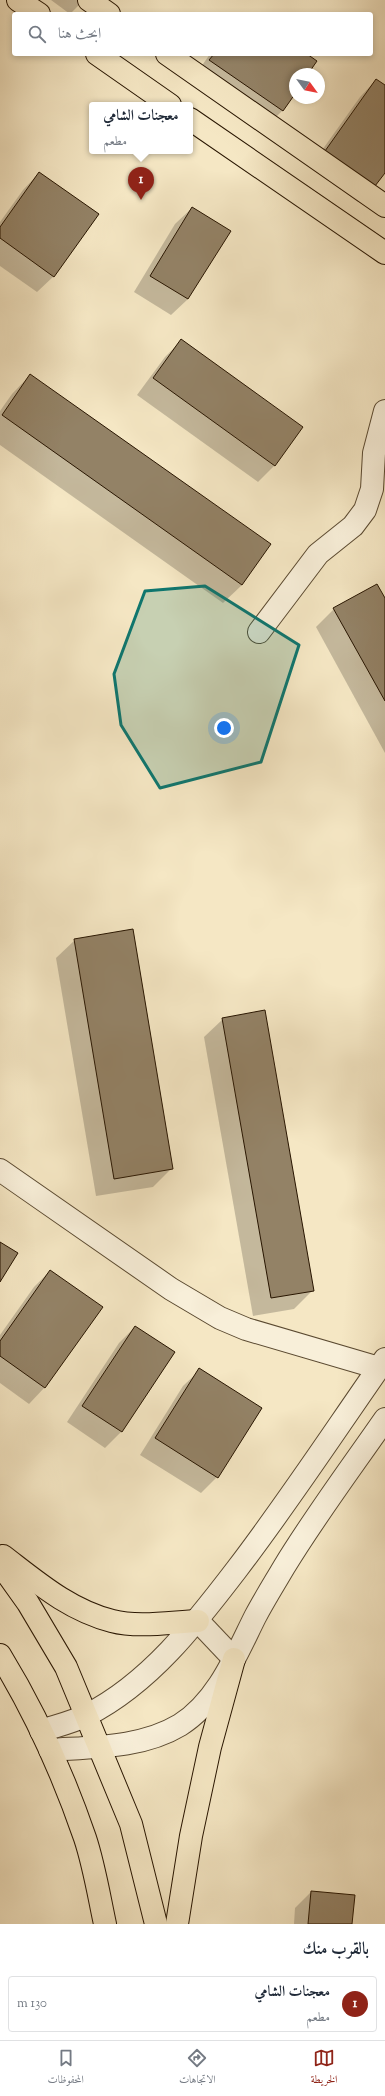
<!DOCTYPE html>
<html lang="ar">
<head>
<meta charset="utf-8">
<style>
	body { margin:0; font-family:"Sorts Mill Goudy",Amiri,serif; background:#f2f2f3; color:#1f2937; direction:rtl }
	.compass { position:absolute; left:289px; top:68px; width:36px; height:36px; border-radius:50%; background:#fff; box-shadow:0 2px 6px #0003; rotate:123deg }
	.you { position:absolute; left:224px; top:728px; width:14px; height:14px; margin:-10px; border:3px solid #fff; border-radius:50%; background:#1a73e8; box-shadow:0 0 0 6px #1a73e833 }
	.badge { display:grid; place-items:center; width:26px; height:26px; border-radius:50%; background:#8f2418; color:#fff; font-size:13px; font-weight:700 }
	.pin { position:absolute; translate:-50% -33px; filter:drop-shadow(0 1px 2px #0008) }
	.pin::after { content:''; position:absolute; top:21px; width:14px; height:12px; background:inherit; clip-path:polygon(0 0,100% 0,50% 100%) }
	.popup { position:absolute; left:89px; top:102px; width:104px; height:52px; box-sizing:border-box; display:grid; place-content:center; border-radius:4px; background:#fff; filter:drop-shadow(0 1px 3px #0005); font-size:13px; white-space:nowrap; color:#747a83 }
	.popup b { font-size:15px; color:#1f2937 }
	.popup::after { content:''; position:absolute; left:50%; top:100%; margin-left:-8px; border:8px solid transparent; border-top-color:#fff }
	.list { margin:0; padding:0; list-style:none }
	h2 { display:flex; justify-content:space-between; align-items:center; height:52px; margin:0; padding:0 16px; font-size:17px }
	h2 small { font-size:13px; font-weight:400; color:#747a83 }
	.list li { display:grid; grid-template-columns:26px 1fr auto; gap:12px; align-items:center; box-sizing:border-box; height:56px; margin:0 8px 8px; padding:0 8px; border:1px solid #e0e1e3; border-radius:4px }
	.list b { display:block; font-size:15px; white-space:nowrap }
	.list p { margin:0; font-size:13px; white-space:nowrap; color:#747a83 }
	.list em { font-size:13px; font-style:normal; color:#747a83 }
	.icon { flex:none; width:22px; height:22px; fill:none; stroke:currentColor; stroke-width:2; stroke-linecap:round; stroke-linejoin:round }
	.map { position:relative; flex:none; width:385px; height:1924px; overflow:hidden; direction:ltr }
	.search { position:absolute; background:#fff; box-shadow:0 2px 6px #0003; left:12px; right:12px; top:12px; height:44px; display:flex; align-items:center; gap:10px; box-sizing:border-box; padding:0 14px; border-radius:4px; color:#747a83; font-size:15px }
	.sheet { height:116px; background:#fff }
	nav { display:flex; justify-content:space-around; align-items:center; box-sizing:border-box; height:56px; border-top:1px solid #e0e1e3; background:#fff; font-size:11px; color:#747a83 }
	nav a { display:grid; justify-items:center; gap:2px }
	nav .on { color:#8f2418 }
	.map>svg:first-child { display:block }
</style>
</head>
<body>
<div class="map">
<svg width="385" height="1924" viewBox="0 0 385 1924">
	<rect width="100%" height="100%" fill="#f5e7c4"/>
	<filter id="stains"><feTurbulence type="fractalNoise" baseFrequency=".005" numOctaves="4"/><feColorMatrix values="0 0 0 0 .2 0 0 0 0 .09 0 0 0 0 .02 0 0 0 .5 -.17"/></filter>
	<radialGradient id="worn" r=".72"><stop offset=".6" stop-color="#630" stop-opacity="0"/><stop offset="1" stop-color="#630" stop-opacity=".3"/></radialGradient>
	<!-- shadow -->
	<g fill="#0003">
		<polygon points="51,0 84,0 70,14"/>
		<polygon points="210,54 306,54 307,74 295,74 295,92 282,111 266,127 194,77"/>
		<polygon points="376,80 385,87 385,171 375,186 358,202 310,167 360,97"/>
		<polygon points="39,173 54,276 37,292 0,266 0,222 23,190"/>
		<polygon points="192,208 188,299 171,315 134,292 175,224"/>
		<polygon points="181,341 302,428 274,466 258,482 137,395 165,357"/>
		<polygon points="30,375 242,585 223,603 0,445 0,411 12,394"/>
		<polygon points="385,600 385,753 316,627 334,609"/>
		<polygon points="75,940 172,1168 153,1187 96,1196 56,958"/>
		<polygon points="223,1019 313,1290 294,1309 253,1316 204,1037"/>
		<polygon points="50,1271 45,1387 29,1404 0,1383 0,1335 34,1287"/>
		<polygon points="135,1327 174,1352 121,1432 105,1448 67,1422 119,1343"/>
		<polygon points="200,1370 217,1477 201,1493 140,1455 183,1386"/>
		<polygon points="311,1892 351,1924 294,1924 295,1908"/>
	</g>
	<!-- building -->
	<g fill="#938266" stroke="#281500">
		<polygon points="214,54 307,54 317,61 308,74 295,74 295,94 283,111 209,60"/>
		<polygon points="376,79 385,85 385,173 375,186 325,151"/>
		<polygon points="39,172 99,214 54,277 0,238 0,227"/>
		<polygon points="192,207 231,231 188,299 150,276"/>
		<polygon points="181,339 303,427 275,466 153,378"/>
		<polygon points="30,374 271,544 242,585 2,415"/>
		<polygon points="377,584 385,598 385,701 333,608"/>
		<polygon points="133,929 173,1169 114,1179 74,939"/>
		<polygon points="265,1010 314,1291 271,1298 222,1018"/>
		<polygon points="0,1242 18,1253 0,1282"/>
		<polygon points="50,1270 103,1307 45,1388 0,1356 0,1341"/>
		<polygon points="135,1326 175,1352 122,1432 82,1406"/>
		<polygon points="199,1368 262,1408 218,1478 155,1438"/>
		<polygon points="311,1891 355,1895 352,1924 308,1924"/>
	</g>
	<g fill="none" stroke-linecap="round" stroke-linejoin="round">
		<defs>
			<g id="minor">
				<polyline points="259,632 318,554 353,526 365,510 372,489 374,453 385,411"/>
				<polyline points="0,1170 171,1289 220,1318 246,1329 379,1368"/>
				<polyline points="198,1621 234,1659"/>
				<path d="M41,1731C56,1726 73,1722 87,1715C150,1683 195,1624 237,1569C289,1501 336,1429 385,1359"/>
				<path d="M50,1750C93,1747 142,1748 180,1725C218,1701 236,1655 255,1617C264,1600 274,1584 284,1567C315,1516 351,1468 385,1419"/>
			</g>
			<g id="major">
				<polyline points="18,0 39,14"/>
				<polyline points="89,0 109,14"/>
				<polyline points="97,54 170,105"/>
				<polyline points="167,54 385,206"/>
				<polyline points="190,119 385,253"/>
				<path d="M3,1556C37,1582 69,1610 112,1621C138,1628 172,1622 198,1621"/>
				<polyline points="0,1564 28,1603 66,1667 131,1824 156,1924"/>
				<path d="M0,1655C35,1712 63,1774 85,1838C94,1865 99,1896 105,1924"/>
				<polyline points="177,1924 191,1836 210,1747 234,1659"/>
			</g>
		</defs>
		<!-- minor casing -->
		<use href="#minor" stroke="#5b4a31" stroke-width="24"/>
		<!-- major casing -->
		<use href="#major" stroke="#281500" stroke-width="24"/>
		<!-- minor -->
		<use href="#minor" stroke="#f8efd9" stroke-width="22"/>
		<!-- major -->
		<use href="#major" stroke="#f5e7c4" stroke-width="22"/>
	</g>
	<!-- marked area -->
	<path fill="#0f766e" fill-opacity="0.2" stroke="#0f766e" stroke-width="3" stroke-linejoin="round" d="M205,586L299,645L261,762L160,788L121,725L114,674L145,591Z"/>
	<rect width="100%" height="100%" filter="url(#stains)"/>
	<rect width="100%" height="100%" fill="url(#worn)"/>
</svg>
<svg class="compass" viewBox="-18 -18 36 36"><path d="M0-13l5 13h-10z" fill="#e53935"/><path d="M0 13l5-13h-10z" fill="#747a83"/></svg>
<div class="you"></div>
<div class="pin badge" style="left:141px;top:200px">1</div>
<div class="popup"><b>معجنات الشامي</b>مطعم</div>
<div class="search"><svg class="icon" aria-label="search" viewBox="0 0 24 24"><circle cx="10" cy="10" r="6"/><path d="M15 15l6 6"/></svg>ابحث هنا</div>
</div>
<section class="sheet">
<h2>بالقرب منك<small></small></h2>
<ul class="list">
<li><span class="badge">1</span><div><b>معجنات الشامي</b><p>مطعم</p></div><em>130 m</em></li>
</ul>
</section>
<nav>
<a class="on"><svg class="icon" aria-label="map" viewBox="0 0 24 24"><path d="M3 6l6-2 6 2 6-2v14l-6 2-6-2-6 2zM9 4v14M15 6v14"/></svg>الخريطة</a>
<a><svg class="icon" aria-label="directions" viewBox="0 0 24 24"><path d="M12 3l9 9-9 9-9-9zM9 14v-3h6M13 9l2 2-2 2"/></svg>الاتجاهات</a>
<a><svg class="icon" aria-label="saved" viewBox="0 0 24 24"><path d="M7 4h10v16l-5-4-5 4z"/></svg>المحفوظات</a>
</nav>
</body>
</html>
